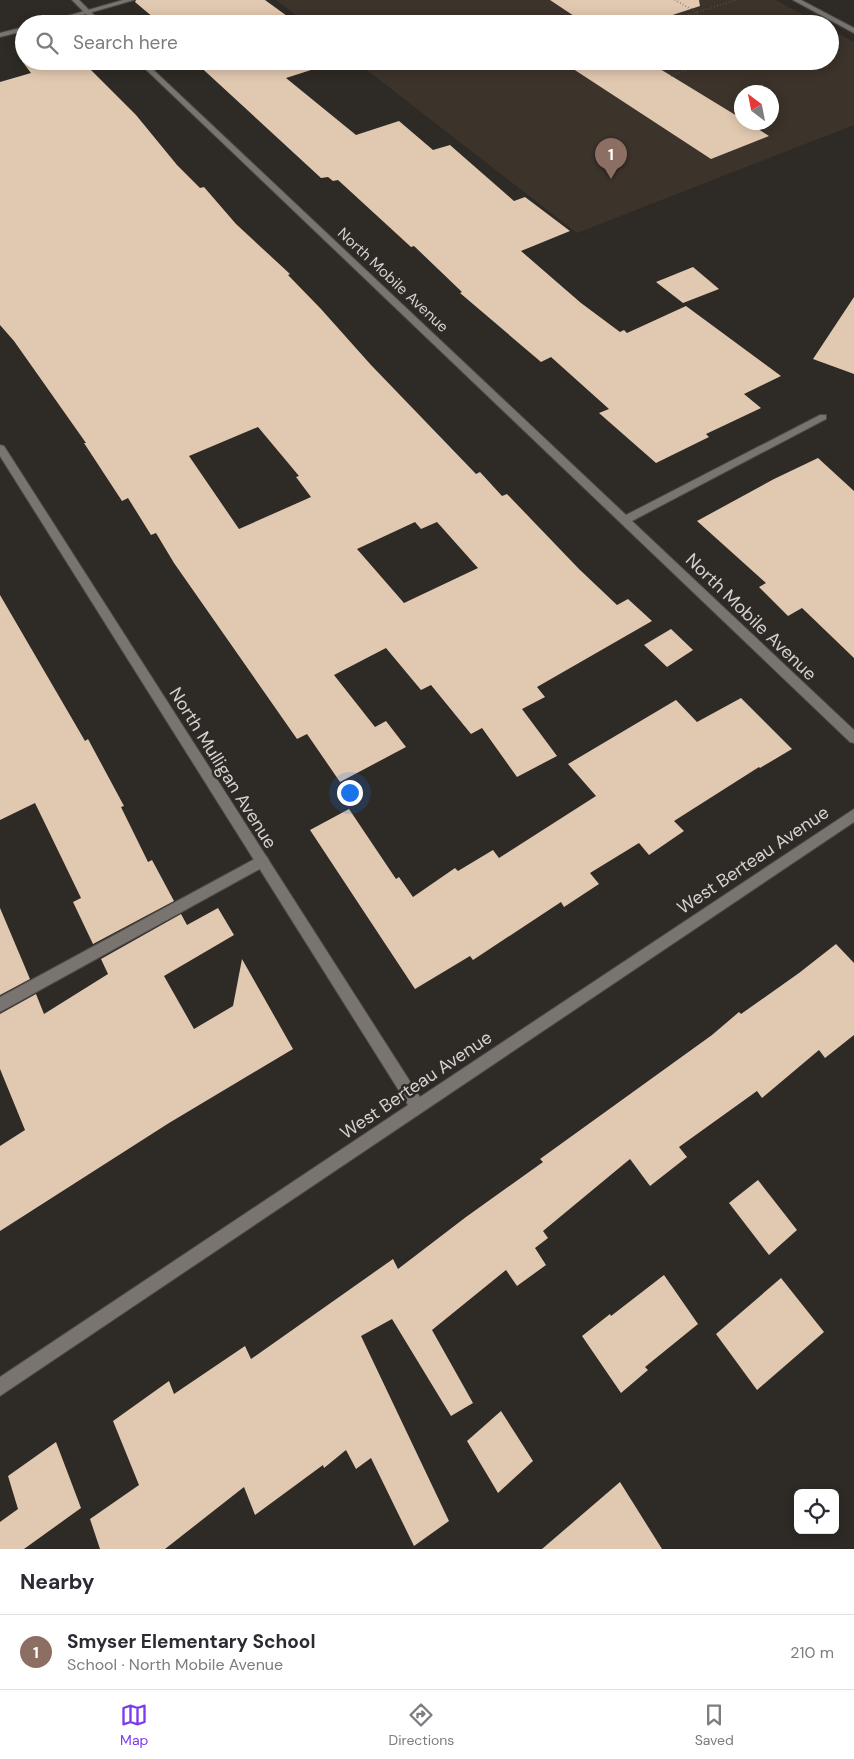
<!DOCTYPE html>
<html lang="en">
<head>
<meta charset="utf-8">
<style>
	body { margin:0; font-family:"DM Sans",sans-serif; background:#f7f7f7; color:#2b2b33 }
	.controls { position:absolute; right:15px; bottom:15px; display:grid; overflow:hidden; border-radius:8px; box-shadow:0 2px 12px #0003 }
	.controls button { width:45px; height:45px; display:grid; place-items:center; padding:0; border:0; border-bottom:1px solid #e1e1e2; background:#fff; color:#2b2b33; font:25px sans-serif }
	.compass { position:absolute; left:734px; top:85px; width:45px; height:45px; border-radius:50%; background:#fff; box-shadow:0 2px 12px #0003; rotate:328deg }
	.you { position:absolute; left:349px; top:792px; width:18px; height:18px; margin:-12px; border:4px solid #fff; border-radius:50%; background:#1a73e8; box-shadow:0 0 0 8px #1a73e833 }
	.badge { display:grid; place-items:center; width:32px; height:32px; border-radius:50%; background:#7c3aed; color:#fff; font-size:16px; font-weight:700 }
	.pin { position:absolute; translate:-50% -41px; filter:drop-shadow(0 1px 2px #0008) }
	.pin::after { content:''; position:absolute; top:26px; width:18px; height:15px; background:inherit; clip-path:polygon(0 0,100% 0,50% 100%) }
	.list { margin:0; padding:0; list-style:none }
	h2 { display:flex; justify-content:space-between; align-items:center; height:65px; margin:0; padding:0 20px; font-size:21px }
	h2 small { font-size:16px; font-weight:400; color:#7c7c81 }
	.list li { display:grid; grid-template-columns:32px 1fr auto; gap:15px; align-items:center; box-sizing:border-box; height:75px; padding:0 20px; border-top:1px solid #e1e1e2 }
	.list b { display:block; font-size:19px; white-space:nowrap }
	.list p { margin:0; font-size:16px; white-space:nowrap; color:#7c7c81 }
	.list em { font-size:16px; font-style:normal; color:#7c7c81 }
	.icon { flex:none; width:28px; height:28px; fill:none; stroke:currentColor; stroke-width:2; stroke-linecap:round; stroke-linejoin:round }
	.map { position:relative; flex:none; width:854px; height:1549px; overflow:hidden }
	.search { position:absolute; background:#fff; box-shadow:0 2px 12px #0003; left:15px; right:15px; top:15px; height:55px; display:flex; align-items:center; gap:12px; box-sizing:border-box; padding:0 18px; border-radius:28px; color:#7c7c81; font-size:19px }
	.sheet { height:140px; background:#fff }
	nav { display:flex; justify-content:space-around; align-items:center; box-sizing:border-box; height:70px; border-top:1px solid #e1e1e2; background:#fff; font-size:14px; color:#7c7c81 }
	nav a { display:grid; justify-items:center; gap:2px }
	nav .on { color:#7c3aed }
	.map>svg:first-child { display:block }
</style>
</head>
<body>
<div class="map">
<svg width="854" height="1549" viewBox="0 0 854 1549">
	<rect width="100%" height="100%" fill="#2e2a26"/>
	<!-- built -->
	<g fill="#3c332b" fill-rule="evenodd">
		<polygon points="276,0 776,0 820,24 307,24"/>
		<path d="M830,29L854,42V125L577,233L355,61H830ZM742,92H772V122H742Z"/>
	</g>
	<!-- building -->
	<g fill="#e1c8b0" fill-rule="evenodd">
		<polygon points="136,0 265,0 298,24 161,24 135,2"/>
		<polygon points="550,0 699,0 700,6 645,24 586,24"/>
		<path d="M22,61H82L136,115L177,165L200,188L204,187L236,224L290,274L288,275L321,309L371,365L476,474L480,472L502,496L507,494L579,569L617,605L628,599L652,621L537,687L545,697L522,709L557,756L517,777L482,728L471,734L431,685L421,690L386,648L334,675L375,727L386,721L406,747L340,782L307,734L297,739L174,563L156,533L151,535L128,498L122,501L84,443H86L14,341L0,325V82L31,73ZM258,427L299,476L296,477L311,497L239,529L189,456ZM415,522L421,529L437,522L478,568L404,603L357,549Z"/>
		<polygon points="194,61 339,61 286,78 356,135 399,121 433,150 450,145 514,201 525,197 570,231 521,251 581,303 620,332 624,330 627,333 686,306 781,376 744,394 761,408 706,434 709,437 656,463 599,413 609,409 551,357 541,362 460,293 462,292 414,246 411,247 338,180 333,181 328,177 321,178"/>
		<polygon points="561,61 647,61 742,119 742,122 747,122 769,136 711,159"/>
		<polygon points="693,267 719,289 683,303 656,282"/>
		<polygon points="854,297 854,374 813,359"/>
		<polygon points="818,458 854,491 854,658 802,608 788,616 759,587 766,583 697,521 774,479"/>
		<polygon points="0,595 85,741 88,739 124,806 121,807 148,862 152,860 174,901 93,944 73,902 81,898 35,803 0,820"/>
		<polygon points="671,629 693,650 667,667 644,645"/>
		<polygon points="741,698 792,749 760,768 759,767 674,821 684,831 649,855 639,843 590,873 599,884 564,907 561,902 473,960 470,956 415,989 310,830 349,809 396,879 399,877 413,897 455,868 458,871 493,850 499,858 596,796 568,764 676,700 697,722"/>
		<polygon points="0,908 30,979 0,995"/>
		<polygon points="218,908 234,935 164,976 194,1029 233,1006 242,959 293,1049 169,1123 0,1231 0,1146 25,1130 0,1069 0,1014 36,994 44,1014 108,974 101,959 181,914 187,925"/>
		<polygon points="836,944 854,963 854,1035 825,1058 819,1050 762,1098 757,1091 679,1147 687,1157 650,1186 630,1159 543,1231 548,1238 535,1248 546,1265 517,1286 506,1270 432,1330 473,1403 451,1416 392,1319 361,1336 449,1521 414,1546 371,1458 356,1469 346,1450 324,1468 323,1465 255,1515 244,1487 165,1549 100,1549 90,1519 139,1485 113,1421 169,1381 174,1394 245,1346 251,1359 393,1259 398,1269 466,1217 543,1162 540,1159 712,1035 739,1012 741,1014 799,973"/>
		<polygon points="758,1180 797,1230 769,1255 729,1203"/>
		<polygon points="664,1275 698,1324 645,1367 648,1370 621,1393 582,1336 610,1314 611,1316"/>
		<polygon points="781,1278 824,1332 757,1390 716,1334"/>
		<polygon points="501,1411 533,1461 498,1493 467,1441"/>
		<polygon points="56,1442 81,1508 24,1549 0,1549 0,1522 18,1509 8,1476"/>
		<polygon points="620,1482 662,1549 542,1549"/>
	</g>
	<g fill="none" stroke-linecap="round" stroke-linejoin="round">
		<defs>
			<g id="service">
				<polygon points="123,0 134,0 51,24 39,24"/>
				<polygon points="24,27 24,31 0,37 0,33"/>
				<polygon points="262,855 267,857 269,861 267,865 0,1012 0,997"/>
			</g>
			<g id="minor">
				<polygon points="72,0 79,0 103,24 96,24"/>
				<polygon points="793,0 801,0 854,28 854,33"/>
				<polygon points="137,61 144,61 626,515 820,415 826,415 826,419 632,521 854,730 854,743 850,742"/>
				<polygon points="0,445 4,446 420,1097 854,809 854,822 0,1396 0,1377 408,1105 0,456"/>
			</g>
		</defs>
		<!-- service casing -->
		<use href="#service" stroke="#4b4845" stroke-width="2"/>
		<!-- minor casing -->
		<use href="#minor" stroke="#4b4845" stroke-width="2"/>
		<!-- path -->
		<g stroke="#615e5a" stroke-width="2" stroke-dasharray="0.5 2.5" stroke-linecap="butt">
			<polyline points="675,0 696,12 700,24"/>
			<polyline points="660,24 736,0"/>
			<polyline points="671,76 686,70 693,61"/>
		</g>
		<!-- service -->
		<use href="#service" fill="#79746f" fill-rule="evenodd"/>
		<!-- minor -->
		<use href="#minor" fill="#79746f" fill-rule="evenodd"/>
	</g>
	<g text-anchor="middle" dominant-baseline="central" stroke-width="5" stroke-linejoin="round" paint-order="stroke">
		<!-- far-street labels -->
		<g font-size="15" fill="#d5d2cf" stroke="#2e2a26">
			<text transform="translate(393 280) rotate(43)">North Mobile Avenue</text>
		</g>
		<!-- street labels -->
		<g font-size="18" fill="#d5d2cf" stroke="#2e2a26">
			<text transform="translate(751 617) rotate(44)">North Mobile Avenue</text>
			<text transform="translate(223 768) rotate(58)">North Mulligan Avenue</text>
			<text transform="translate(753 860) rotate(-34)">West Berteau Avenue</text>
			<text transform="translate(416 1085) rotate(-34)">West Berteau Avenue</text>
		</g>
	</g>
</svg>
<div class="controls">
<button><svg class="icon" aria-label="locate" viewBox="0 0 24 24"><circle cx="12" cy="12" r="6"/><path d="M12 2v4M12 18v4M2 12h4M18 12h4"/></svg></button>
</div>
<svg class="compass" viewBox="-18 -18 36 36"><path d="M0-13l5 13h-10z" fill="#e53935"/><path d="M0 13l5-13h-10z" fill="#7c7c81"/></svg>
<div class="you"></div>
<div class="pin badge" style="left:611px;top:179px;background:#8d6e63">1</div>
<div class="search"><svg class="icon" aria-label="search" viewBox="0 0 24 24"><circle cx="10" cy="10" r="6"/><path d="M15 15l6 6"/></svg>Search here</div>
</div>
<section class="sheet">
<h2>Nearby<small></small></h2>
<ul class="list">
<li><span class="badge" style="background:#8d6e63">1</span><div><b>Smyser Elementary School</b><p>School · North Mobile Avenue</p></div><em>210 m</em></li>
</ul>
</section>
<nav>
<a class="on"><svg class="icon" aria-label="map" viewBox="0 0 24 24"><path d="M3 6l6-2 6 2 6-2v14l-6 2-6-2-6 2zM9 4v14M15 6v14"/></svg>Map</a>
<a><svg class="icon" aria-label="directions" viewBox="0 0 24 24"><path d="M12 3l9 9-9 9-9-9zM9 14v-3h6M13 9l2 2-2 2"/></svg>Directions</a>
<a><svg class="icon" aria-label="saved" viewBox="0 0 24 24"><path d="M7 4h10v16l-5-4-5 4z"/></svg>Saved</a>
</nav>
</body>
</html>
